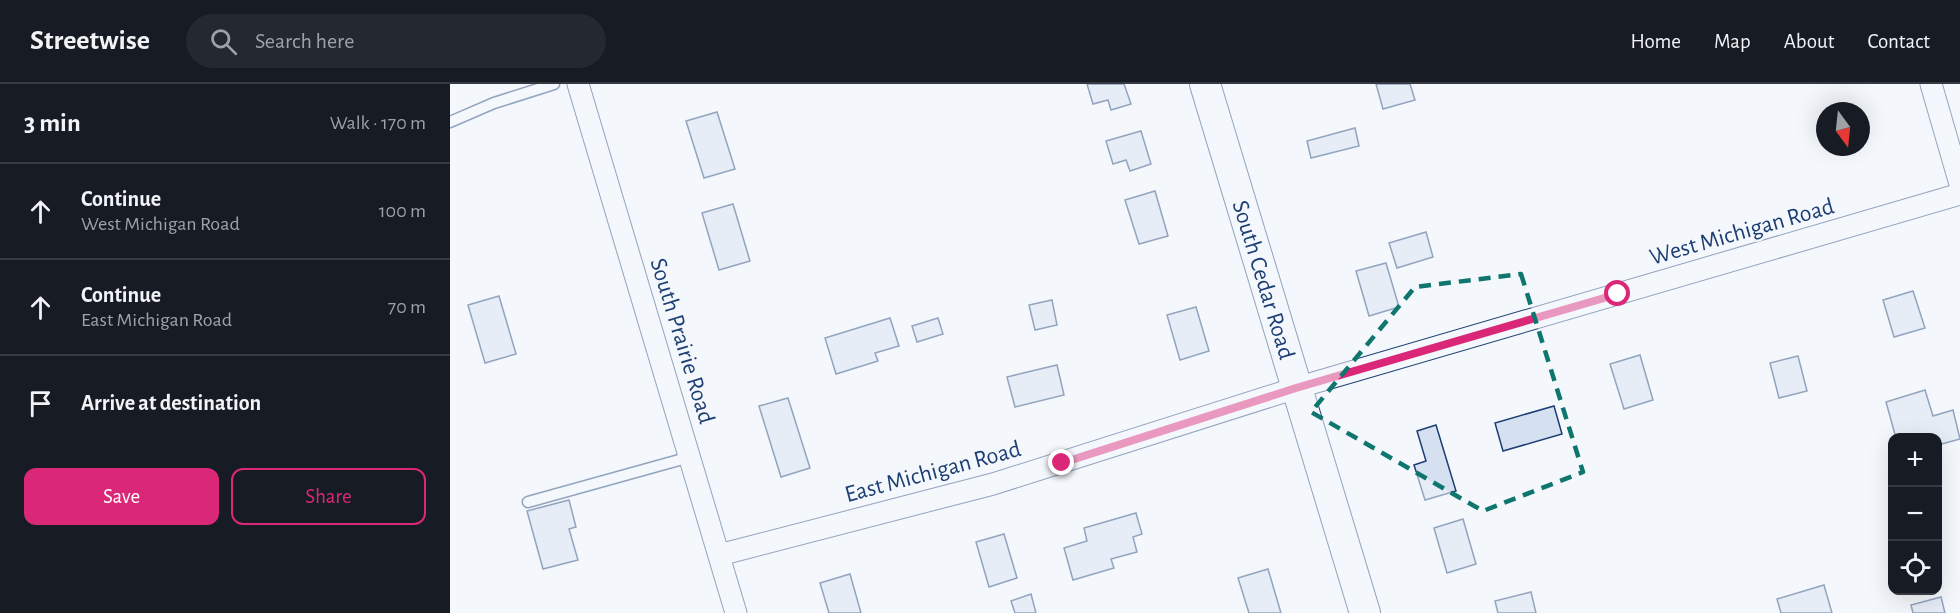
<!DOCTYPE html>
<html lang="en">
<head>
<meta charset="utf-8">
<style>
	body { margin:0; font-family:"Alegreya Sans",sans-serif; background:#242831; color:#f1f3f6 }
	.controls { position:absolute; right:18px; bottom:18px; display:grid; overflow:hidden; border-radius:12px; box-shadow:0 6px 24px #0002 }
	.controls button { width:54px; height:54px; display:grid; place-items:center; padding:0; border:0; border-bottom:2px solid #363941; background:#171b24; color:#f1f3f6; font:30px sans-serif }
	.compass { position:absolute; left:1366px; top:18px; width:54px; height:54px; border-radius:50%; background:#171b24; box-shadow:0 6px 24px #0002; rotate:165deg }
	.stop { position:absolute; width:18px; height:18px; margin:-14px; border:4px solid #db2777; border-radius:50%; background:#fff }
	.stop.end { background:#db2777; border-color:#fff; box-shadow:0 2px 6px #0008 }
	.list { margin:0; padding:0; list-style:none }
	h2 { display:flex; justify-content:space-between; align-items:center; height:78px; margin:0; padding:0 24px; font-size:26px }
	h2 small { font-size:20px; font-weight:400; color:#9ea1a6 }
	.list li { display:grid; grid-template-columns:39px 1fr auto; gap:18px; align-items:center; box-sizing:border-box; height:96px; padding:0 24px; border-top:2px solid #363941 }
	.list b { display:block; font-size:22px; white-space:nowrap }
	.list p { margin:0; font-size:20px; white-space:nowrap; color:#9ea1a6 }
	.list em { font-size:20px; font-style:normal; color:#9ea1a6 }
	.actions { display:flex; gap:12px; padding:18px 24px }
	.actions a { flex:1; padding:14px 0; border:2px solid #db2777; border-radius:12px; text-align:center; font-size:21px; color:#db2777 }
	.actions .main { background:#db2777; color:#fff }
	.icon { flex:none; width:33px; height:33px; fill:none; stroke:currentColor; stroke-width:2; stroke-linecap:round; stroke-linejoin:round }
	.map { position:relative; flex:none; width:1510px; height:529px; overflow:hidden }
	header { display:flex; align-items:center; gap:36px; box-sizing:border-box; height:84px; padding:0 30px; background:#171b24; border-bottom:2px solid #363941 }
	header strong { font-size:28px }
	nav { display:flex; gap:33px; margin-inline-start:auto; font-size:21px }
	.search { width:420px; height:54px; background:#242831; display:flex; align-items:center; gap:15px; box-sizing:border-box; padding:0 21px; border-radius:33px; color:#9ea1a6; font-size:22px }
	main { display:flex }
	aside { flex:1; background:#171b24 }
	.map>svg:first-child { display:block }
</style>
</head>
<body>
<header>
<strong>Streetwise</strong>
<div class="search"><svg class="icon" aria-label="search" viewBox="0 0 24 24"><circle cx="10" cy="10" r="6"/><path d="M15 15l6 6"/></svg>Search here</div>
<nav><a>Home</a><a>Map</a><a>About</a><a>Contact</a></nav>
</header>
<main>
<aside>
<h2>3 min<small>Walk · 170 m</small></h2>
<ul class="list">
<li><svg class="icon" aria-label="ahead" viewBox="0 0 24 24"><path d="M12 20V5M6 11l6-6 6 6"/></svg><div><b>Continue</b><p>West Michigan Road</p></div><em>100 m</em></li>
<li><svg class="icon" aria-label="ahead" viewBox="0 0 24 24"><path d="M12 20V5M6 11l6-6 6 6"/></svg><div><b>Continue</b><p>East Michigan Road</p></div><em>70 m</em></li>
<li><svg class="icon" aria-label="arrive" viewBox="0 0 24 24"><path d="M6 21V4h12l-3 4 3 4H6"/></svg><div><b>Arrive at destination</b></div></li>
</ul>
<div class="actions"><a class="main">Save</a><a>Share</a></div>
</aside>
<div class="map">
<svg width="1510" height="529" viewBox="0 0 1510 529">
	<rect width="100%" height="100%" fill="#f4f7fb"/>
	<!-- building -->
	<g fill="#d5e0f0" stroke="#1d3f73" stroke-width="1.5">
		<polygon points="637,0 674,0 681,20 661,26 658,16 643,20"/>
		<polygon points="926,0 960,0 965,16 933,25"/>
		<polygon points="267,28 285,85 254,94 236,37"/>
		<polygon points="905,44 909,62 861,74 857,57"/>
		<polygon points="691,47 701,80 680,87 676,76 663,80 656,57"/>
		<polygon points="705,107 718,152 689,160 675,116"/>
		<polygon points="283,120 300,177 269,186 252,129"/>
		<polygon points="976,148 983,173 947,184 939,159"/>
		<polygon points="936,179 949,223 919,232 906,187"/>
		<polygon points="1463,207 1475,244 1444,253 1433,216"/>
		<polygon points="49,212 66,270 35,279 18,221"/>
		<polygon points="602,216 607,241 585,246 579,221"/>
		<polygon points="746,223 759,267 730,276 717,231"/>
		<polygon points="440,234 449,262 425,269 428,277 386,290 375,254"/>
		<polygon points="488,234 493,250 467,258 462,242"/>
		<polygon points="1190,271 1203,316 1174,325 1160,280"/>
		<polygon points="1348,272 1357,307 1329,314 1320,279"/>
		<polygon points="607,281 614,311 565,323 557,293"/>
		<polygon points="1475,306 1483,332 1503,326 1510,355 1488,361 1488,354 1446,354 1436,318"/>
		<polygon points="338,314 360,384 331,393 309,322"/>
		<polygon points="1104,322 1112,350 1053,367 1045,339"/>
		<polygon points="986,341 1006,407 975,416 964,381 976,377 967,347"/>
		<polygon points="119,416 126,443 119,445 128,476 93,485 77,427"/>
		<polygon points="686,429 692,450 683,453 687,468 661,475 664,484 623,496 614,464 637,457 634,444"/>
		<polygon points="1013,435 1026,480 997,489 984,444"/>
		<polygon points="554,450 567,494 539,503 526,458"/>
		<polygon points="818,485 831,529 799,529 788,494"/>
		<polygon points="400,490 411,529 379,529 370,499"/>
		<polygon points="1374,501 1382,529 1331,529 1327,515"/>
		<polygon points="1081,508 1086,529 1048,529 1045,517"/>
		<polygon points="581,510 586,529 565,529 561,517"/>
		<polygon points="1491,513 1495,529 1463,529 1461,521"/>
	</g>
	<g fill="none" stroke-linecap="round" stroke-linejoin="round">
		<defs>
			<g id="lane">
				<polyline points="0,38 44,19 104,0"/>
				<polyline points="78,418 240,373"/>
			</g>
			<g id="street">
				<polyline points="128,0 286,529"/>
				<polyline points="1481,0 1510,100"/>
				<polyline points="269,471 543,400 846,304 1510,110"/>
			</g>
			<polyline id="secondary" points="755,0 915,529"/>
		</defs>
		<!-- lane casing -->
		<use href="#lane" stroke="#1d3f73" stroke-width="13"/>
		<!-- street casing -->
		<use href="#street" stroke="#1d3f73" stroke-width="23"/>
		<!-- secondary casing -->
		<use href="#secondary" stroke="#1d3f73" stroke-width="32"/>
		<!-- lane -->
		<use href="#lane" stroke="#f4f7fb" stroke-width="10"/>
		<!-- street -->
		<use href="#street" stroke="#f4f7fb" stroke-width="21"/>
		<!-- secondary -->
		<use href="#secondary" stroke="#f4f7fb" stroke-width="30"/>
	</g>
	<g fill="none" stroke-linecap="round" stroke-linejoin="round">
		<!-- route -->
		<polyline stroke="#db2777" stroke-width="8" points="612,379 846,304 1168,210"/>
	</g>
	<!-- marked area -->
	<path d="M0 0H1510V529H0ZM1071,190L1133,388L1033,427L861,328L965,203Z" fill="#f4f7fb" fill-opacity=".55" fill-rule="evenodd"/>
	<path fill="none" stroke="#0f766e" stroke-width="4.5" stroke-dasharray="12 8" stroke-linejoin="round" d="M1071,190L1133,388L1033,427L861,328L965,203Z"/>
	<g text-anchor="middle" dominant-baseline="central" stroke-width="4.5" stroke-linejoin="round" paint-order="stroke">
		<!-- street labels -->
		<g font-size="24" fill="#1d3f73" stroke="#f4f7fb">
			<text transform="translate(1292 148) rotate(-16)">West Michigan Road</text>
			<text transform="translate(813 196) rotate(73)">South Cedar Road</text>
			<text transform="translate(232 257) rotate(73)">South Prairie Road</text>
			<text transform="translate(483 388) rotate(-15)">East Michigan Road</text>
		</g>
	</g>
</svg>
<div class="controls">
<button>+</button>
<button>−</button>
<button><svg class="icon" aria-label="locate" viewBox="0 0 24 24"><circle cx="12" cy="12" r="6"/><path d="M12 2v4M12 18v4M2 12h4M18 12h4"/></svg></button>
</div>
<svg class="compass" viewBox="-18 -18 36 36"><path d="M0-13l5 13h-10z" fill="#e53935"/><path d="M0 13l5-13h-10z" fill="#9ea1a6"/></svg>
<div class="stop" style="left:1168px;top:210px"></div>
<div class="stop end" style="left:612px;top:379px"></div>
</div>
</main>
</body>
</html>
